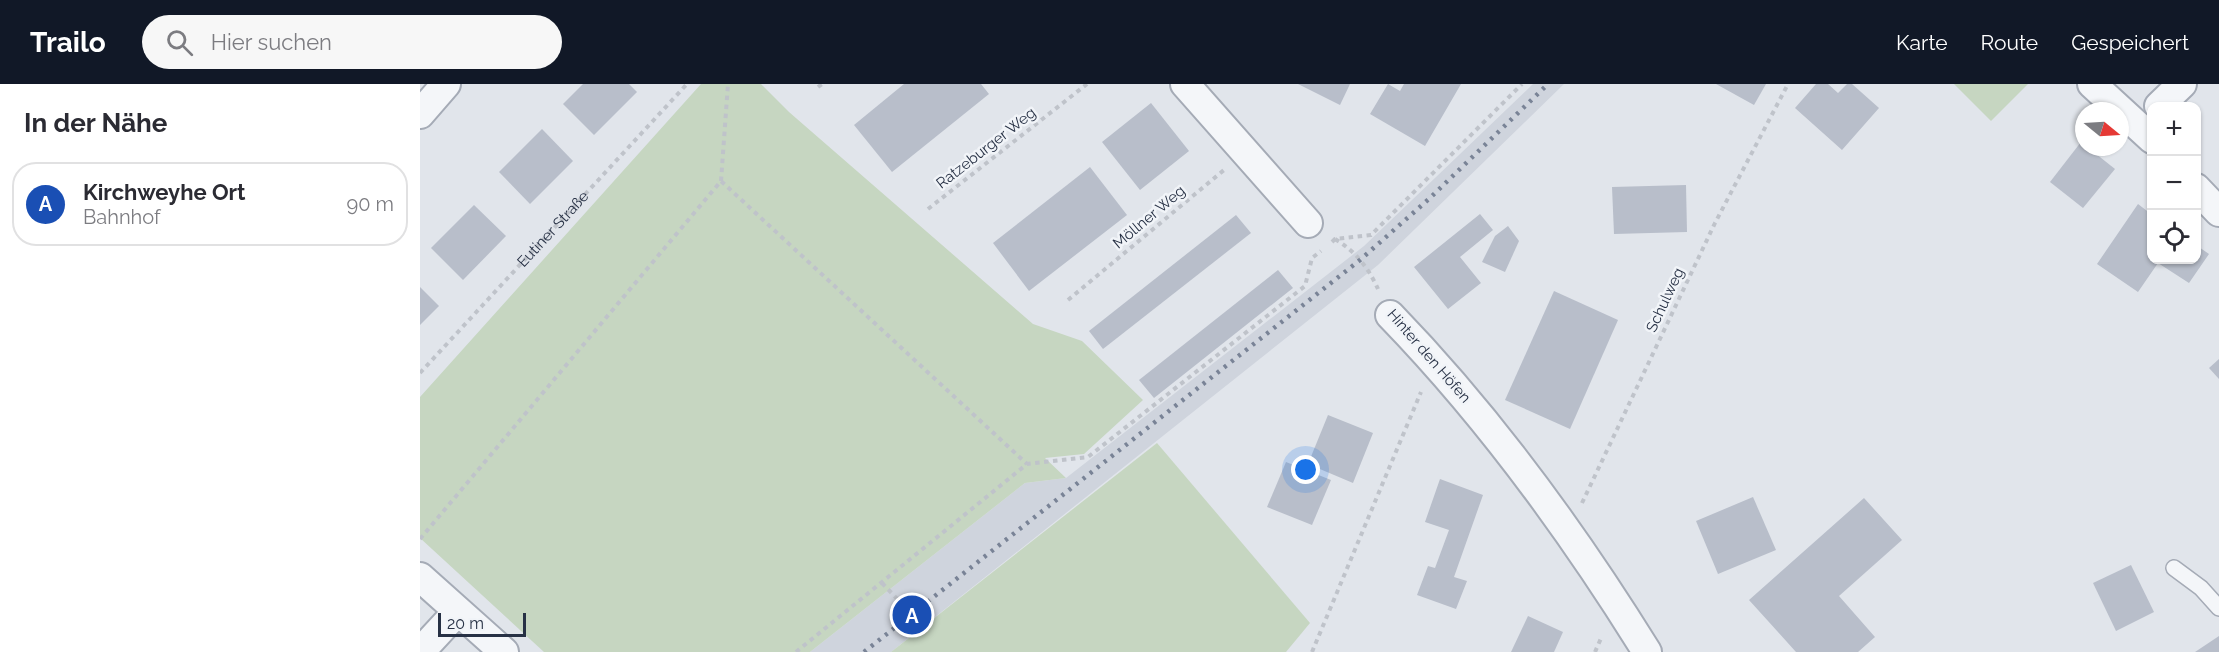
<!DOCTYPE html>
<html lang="de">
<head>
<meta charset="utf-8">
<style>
	body { margin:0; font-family:Raleway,sans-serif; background:#f7f7f7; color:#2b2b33 }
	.controls { position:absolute; right:18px; top:18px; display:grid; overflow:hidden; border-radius:12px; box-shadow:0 2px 4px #0004 }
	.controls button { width:54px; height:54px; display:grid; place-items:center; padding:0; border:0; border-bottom:2px solid #e1e1e2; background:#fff; color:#2b2b33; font:30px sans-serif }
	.compass { position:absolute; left:1655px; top:18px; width:54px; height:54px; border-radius:50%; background:#fff; box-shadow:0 2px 4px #0004; rotate:108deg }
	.scale { position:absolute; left:18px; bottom:15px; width:88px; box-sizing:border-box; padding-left:6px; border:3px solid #273145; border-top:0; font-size:16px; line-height:21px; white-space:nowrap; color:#273145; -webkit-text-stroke:4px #f1f4f8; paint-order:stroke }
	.you { position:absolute; left:886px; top:386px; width:21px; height:21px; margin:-15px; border:4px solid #fff; border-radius:50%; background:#1a73e8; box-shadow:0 0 0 9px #1a73e833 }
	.badge { display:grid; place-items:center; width:39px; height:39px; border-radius:50%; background:#111827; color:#fff; font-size:20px; font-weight:700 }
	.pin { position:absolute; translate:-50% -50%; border:3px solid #fff; box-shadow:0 2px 6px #0006 }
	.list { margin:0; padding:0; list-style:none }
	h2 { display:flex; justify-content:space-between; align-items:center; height:78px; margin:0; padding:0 24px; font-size:26px }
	h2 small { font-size:20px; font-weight:400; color:#7c7c81 }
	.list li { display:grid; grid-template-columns:39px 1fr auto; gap:18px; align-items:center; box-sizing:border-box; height:84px; margin:0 12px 12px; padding:0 12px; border:2px solid #e1e1e2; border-radius:24px }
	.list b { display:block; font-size:22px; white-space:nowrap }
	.list p { margin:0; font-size:20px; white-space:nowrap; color:#7c7c81 }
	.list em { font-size:20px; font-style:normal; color:#7c7c81 }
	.icon { flex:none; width:33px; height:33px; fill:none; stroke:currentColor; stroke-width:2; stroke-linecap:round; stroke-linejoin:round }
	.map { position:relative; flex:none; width:1799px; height:568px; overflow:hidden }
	header { display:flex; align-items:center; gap:36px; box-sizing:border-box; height:84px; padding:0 30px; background:#111827; color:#fff }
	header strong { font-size:28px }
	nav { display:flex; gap:33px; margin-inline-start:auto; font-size:21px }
	.search { width:420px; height:54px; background:#f7f7f7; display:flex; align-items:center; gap:15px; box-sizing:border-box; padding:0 21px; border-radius:33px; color:#7c7c81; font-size:22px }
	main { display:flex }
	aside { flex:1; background:#fff }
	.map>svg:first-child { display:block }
</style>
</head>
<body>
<header>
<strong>Trailo</strong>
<div class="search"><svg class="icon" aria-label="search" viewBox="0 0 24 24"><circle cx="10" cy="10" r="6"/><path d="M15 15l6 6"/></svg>Hier suchen</div>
<nav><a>Karte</a><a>Route</a><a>Gespeichert</a></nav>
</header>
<main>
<aside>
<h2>In der Nähe<small></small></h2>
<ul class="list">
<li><span class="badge" style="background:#1a4fb4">A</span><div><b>Kirchweyhe Ort</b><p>Bahnhof</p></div><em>90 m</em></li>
</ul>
</aside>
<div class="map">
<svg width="1799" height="568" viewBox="0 0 1799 568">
	<rect width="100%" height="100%" fill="#e1e5eb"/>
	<!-- built -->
	<polygon fill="#cfd4dd" points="1113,0 1144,0 958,181 471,568 390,568 605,399 646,394 944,162"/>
	<!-- green -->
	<g fill="#c6d6c1">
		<polygon points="281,0 341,0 369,28 613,240 662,257 723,316 664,370 625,374 646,394 605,399 390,568 124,568 0,454 0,313"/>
		<polygon points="1534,0 1608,0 1571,37"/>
		<polygon points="737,359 890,539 866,568 471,568"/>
	</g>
	<!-- building -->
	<g fill="#b8beca">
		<polygon points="163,0 209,0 217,8 174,51 143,20"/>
		<polygon points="484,0 561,0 569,10 472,88 434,41"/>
		<polygon points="878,0 930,0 920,21"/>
		<polygon points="968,0 980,7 984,0 1041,0 1005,62 950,30"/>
		<polygon points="1296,0 1346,0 1334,21"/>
		<polygon points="1396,0 1408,0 1418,9 1427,0 1432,0 1459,24 1422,66 1375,24"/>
		<polygon points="731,19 769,67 720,106 682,58"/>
		<polygon points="122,45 153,77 110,120 79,88"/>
		<polygon points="1661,58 1695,85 1663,124 1630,98"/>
		<polygon points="670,83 707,131 609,207 573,159"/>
		<polygon points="1266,101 1267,148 1194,150 1192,103"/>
		<polygon points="1718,120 1731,130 1731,176 1776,176 1776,161 1789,170 1769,199 1738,179 1718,208 1677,180"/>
		<polygon points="54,121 86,152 43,196 11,164"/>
		<polygon points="1060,130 1073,146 1040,173 1061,199 1028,225 994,183"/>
		<polygon points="816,131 831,149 683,265 669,247"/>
		<polygon points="1088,142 1099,157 1085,188 1062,178 1075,152"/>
		<polygon points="858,186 873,204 734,314 719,296"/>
		<polygon points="0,203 19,222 0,241"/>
		<polygon points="1134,207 1198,236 1150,345 1085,316"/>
		<polygon points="1799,275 1799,295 1789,284"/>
		<polygon points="908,331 953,349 933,399 888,380"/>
		<polygon points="866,378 911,396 892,441 847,423"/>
		<polygon points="1020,395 1063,411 1034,493 1047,497 1036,525 997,511 1008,482 1015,484 1029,446 1005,438"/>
		<polygon points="1333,413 1356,466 1298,490 1276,437"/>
		<polygon points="1444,414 1482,456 1419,512 1455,553 1438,568 1376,568 1329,516"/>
		<polygon points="1711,481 1734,528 1696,547 1673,499"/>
		<polygon points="1108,532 1143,548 1134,568 1091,568"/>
		<polygon points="1799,552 1799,568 1775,568"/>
	</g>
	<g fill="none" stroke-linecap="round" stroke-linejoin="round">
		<defs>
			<polyline id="service" points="1754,484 1781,504 1799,524"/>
			<g id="minor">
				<polyline points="765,0 888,139"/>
				<polyline points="1672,0 1732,55"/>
				<polyline points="1739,22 1762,0"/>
				<polyline points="0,30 26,0"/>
				<polyline points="1776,104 1799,128"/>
				<path d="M970,231C1069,333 1152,447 1227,568"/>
				<polyline points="0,493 84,568"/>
				<polyline points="0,568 37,528"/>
			</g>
		</defs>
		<!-- service casing -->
		<use href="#service" stroke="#a5abb6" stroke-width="18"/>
		<!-- minor casing -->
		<use href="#minor" stroke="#a5abb6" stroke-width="32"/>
		<!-- path -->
		<g stroke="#bfc3ca" stroke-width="4" stroke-dasharray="4.5 4.5" stroke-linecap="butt">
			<polyline points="398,3 402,0"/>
			<polyline points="301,97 308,0"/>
			<polyline points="508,125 667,0"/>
			<path d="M915,155C935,167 948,183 958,205"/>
			<polyline points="912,158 915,155 951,151 1102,0"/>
			<polyline points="648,216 804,86"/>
			<path id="s1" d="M0,289L267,0"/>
			<polyline points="1162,419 1295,139 1368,0"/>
			<polyline points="0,455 301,97 607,380"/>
			<polyline points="462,499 484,522"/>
			<polyline points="376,568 607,380 668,373 885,202 892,174 901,167"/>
			<polyline points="892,568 1001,308"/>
			<polyline points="1175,568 1182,552"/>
		</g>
		<!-- service -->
		<use href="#service" stroke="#f4f6f9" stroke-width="15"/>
		<!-- minor -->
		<use href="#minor" stroke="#f4f6f9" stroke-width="28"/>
		<!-- rail -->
		<polyline stroke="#798396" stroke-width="4.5" stroke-dasharray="3 6" stroke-linecap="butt" points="444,568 940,176 1010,114 1128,0"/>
	</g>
	<g text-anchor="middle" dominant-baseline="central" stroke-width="5" stroke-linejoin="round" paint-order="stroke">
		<!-- street labels -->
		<g font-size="15" fill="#273145" stroke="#f1f4f8">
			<text transform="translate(566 64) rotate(-38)">Ratzeburger Weg</text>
			<text transform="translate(729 133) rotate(-40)">Möllner Weg</text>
			<text stroke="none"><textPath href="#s1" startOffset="196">Eutiner Straße</textPath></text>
			<text transform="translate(1245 216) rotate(-65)">Schulweg</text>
			<text transform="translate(1009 272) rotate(49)">Hinter den Höfen</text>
		</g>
	</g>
</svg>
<div class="controls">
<button>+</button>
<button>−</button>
<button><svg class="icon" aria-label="locate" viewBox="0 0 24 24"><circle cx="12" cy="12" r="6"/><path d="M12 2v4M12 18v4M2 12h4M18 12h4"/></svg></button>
</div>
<svg class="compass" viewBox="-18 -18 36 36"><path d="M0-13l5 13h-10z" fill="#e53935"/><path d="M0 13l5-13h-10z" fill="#7c7c81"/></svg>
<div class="scale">20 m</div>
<div class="you"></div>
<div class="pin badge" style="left:492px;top:531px;background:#1a4fb4">A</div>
</div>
</main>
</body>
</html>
